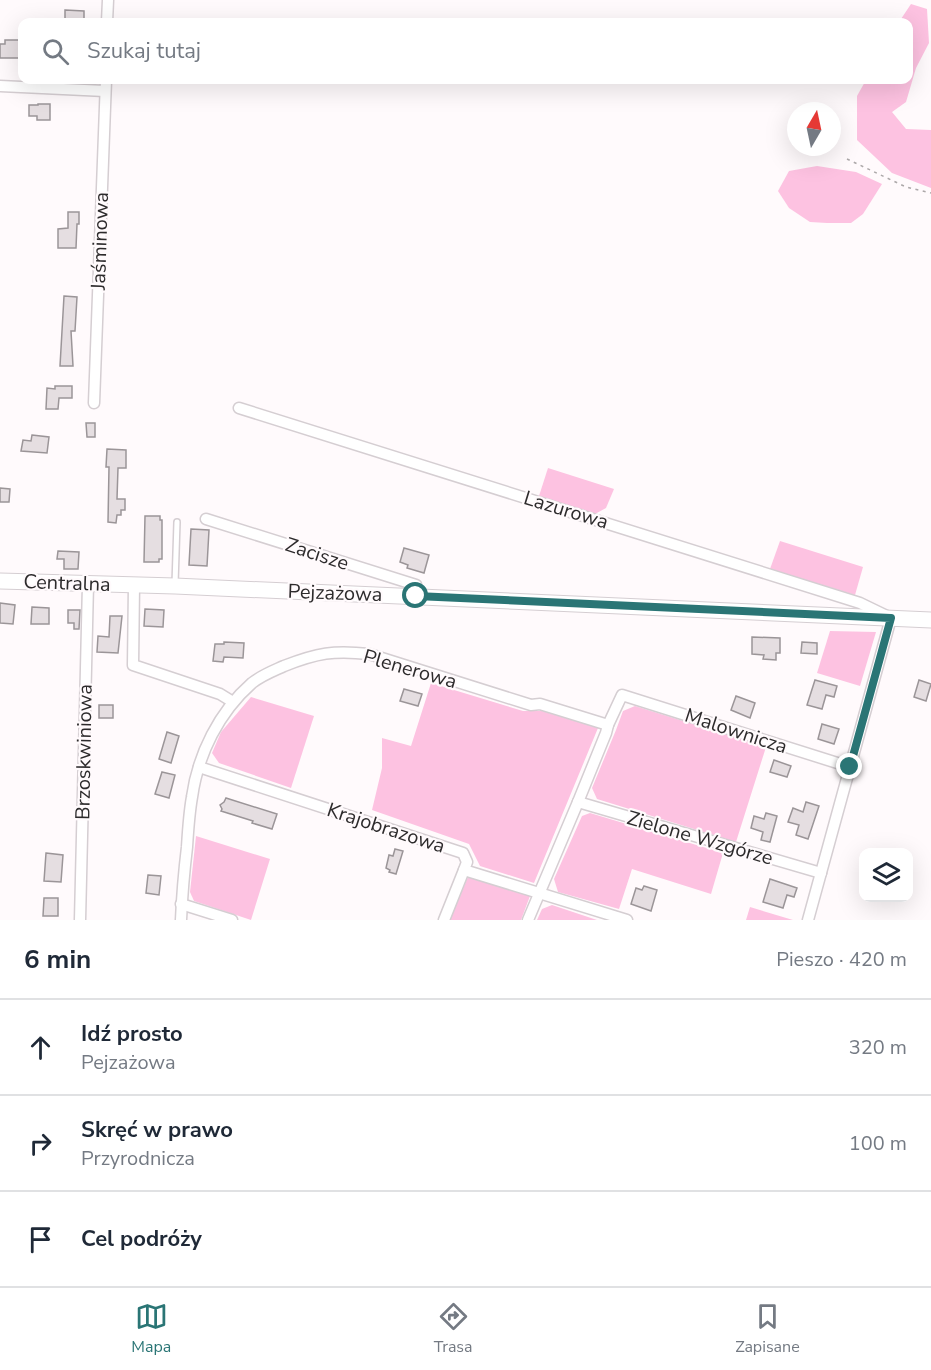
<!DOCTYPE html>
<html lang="pl">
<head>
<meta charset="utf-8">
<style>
	body { margin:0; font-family:"Nunito Sans",sans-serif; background:#f6f6f7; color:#1f2937 }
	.controls { position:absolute; right:18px; bottom:18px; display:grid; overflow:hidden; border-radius:12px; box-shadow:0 6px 24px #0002 }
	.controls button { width:54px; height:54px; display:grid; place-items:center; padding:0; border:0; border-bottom:2px solid #e0e1e3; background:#fff; color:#1f2937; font:30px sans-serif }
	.compass { position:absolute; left:787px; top:102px; width:54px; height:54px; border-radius:50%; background:#fff; box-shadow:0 6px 24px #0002; rotate:9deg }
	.stop { position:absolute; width:18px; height:18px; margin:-14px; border:4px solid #2a7575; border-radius:50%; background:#fff }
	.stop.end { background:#2a7575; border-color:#fff; box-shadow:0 2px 6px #0008 }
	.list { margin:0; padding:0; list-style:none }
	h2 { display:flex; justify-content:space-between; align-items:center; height:78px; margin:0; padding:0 24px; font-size:26px }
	h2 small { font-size:20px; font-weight:400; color:#747a83 }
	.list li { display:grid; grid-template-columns:39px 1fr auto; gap:18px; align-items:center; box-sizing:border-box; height:96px; padding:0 24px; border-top:2px solid #e0e1e3 }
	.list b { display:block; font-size:22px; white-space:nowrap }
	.list p { margin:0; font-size:20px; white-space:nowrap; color:#747a83 }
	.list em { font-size:20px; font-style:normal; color:#747a83 }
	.icon { flex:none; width:33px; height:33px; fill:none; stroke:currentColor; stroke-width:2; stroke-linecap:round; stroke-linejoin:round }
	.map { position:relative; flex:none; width:931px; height:920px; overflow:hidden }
	.search { position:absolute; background:#fff; box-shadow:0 6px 24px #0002; left:18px; right:18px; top:18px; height:66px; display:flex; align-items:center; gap:15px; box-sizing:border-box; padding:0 21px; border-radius:12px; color:#747a83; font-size:22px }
	.sheet { height:366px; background:#fff }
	nav { display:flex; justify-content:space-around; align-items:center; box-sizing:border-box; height:84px; border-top:2px solid #e0e1e3; background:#fff; font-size:16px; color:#747a83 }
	nav a { display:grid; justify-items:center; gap:3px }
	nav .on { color:#2a7575 }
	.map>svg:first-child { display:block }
</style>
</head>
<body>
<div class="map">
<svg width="931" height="920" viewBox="0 0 931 920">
	<rect width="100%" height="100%" fill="#fffafc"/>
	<!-- green -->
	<g fill="#fdc2e1">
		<polygon points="911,4 927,9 929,43 916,68 906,102 892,112 906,129 931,130 931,188 892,173 857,140 857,96 866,80 908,80 908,22 899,22"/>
		<polygon points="817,166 856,172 882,184 863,214 851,223 827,223 810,222 789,208 778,191 789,171"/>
		<polygon points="548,468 614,489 606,508 595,514 539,496"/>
		<polygon points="780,541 863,567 855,595 770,569"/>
		<polygon points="830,631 876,632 860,686 817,673"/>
		<polygon points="431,683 523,711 542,711 598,728 534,883 480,866 469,844 372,810 382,768 382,738 411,746"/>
		<polygon points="251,697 314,716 291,788 219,763 212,753 221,732"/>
		<polygon points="635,706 766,747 736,842 597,799 592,788 616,730 623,711"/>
		<polygon points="590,813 723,853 711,894 632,869 619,909 558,892 554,879 582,816"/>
		<polygon points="196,836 270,859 251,920 194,901 190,892"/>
		<polygon points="468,877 530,896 521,920 450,920"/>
		<polygon points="552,905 597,920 537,920 542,909"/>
		<polygon points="750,907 793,920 746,920"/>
	</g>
	<!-- building -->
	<g fill="#e5dee1" stroke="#9b9598" stroke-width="1.5">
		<polygon points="65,10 84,11 84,21 65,22"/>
		<polygon points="5,40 22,40 22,58 0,58 0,44 5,44"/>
		<polygon points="38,104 50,104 50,120 37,120 37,116 29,116 29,105 38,105"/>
		<polygon points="68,212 79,212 79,224 77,224 76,248 58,248 58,229 68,228"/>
		<polygon points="64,296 77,297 75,331 71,331 73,366 60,366"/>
		<polygon points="55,386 72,386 72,398 59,398 58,409 46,409 47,388 55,389"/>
		<polygon points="86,423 95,423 95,437 87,437"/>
		<polygon points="32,435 49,437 47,453 21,451 23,440 31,441"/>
		<polygon points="107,449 126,450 126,468 118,468 117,499 125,499 125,510 121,510 121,515 117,515 116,523 108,522 109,467 106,467"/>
		<polygon points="0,488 10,489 9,502 0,502"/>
		<polygon points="145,516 160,516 160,520 162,520 162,559 159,559 159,562 144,562"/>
		<polygon points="191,529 209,530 207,566 189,565"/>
		<polygon points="404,548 429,555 424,573 407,568 408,565 400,562"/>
		<polygon points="58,551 79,552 78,569 64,569 64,559 57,559"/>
		<polygon points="0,603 15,605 13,624 0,623"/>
		<polygon points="32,607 49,608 49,624 31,624"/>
		<polygon points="145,609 164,610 163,627 144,626"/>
		<polygon points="68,610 80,610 79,629 74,629 74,623 68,623"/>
		<polygon points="110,616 122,616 118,653 97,652 98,636 109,637"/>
		<polygon points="752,637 780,638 780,653 776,653 776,660 763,659 764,655 752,654"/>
		<polygon points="224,642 244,643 243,658 224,657 223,662 213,661 215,644 224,644"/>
		<polygon points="802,642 817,643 817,654 801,653"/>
		<polygon points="815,680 837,686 834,697 826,695 822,709 807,705"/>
		<polygon points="919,680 931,684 926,701 914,697"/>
		<polygon points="404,689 422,694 418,706 400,701"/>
		<polygon points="736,696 755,703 750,718 731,710"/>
		<rect x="99" y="705" width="14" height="13"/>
		<polygon points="822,724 839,729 834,744 818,739"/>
		<polygon points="167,732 179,736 171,763 159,759"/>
		<polygon points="774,760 791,766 787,777 770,772"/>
		<polygon points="162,772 175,775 169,798 155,794"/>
		<polygon points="226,798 277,814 272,829 252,823 253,821 221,811 222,809 220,805 224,802"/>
		<polygon points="806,802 819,806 808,839 796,835 799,825 788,822 793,808 803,812"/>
		<polygon points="766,813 777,816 770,842 761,840 763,832 751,828 754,816 764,819"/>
		<polygon points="395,849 403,851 396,874 389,872 390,870 386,868 389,855 393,856"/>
		<polygon points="46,853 63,855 61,882 44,881"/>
		<polygon points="148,875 161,876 159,895 146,893"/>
		<polygon points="770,879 797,888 794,897 787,895 783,908 763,902"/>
		<polygon points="644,886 657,890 651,911 631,904 636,888 642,890"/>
		<polygon points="44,898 58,898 58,916 43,916"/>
	</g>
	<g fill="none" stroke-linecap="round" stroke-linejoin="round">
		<defs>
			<polyline id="lane" points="175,584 177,522"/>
			<g id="street">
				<polyline points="107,22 108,0"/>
				<polyline points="0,86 105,91"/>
				<polyline points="94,403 106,80"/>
				<polyline points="239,408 860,603 891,618 808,920"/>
				<polyline points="206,519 416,585 416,596"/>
				<polyline points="134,585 133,665 220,694 233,702"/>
				<polyline points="199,767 463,853 467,862 464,870 627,920"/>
				<polyline points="578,802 821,873"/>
				<polyline points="181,904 232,920"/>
				<polyline points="80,920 88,584"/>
				<path d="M181,920C182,896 184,872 187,847C188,831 189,814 192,797C198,754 219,712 252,683C262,675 273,671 284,666C317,653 334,650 369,654L531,705L540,704L608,725"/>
				<polyline points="444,920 464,870"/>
				<polyline points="528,920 578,802 606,733 608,725 622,695 850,767"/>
			</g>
			<polyline id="secondary" points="0,581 175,586 931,620"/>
		</defs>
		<!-- lane casing -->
		<use href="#lane" stroke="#d5ced2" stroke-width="8"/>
		<!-- street casing -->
		<use href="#street" stroke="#d5ced2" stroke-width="13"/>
		<!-- secondary casing -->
		<use href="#secondary" stroke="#d5ced2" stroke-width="17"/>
		<!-- path -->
		<polyline stroke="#aca8a9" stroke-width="1.5" stroke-dasharray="3 4.5" stroke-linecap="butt" points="847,159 906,187 931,193"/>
		<!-- lane -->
		<use href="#lane" stroke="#fff" stroke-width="5"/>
		<!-- street -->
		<use href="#street" stroke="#fff" stroke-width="10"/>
		<!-- secondary -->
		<use href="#secondary" stroke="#fff" stroke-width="15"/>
	</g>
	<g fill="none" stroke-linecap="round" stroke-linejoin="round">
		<!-- route -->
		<polyline stroke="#2a7575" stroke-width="8" points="416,596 891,618 850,767"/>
	</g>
	<g text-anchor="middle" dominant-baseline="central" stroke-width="4.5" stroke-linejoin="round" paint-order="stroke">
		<!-- street labels -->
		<g font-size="20" fill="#2d2b2c" stroke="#fffafc">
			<text transform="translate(100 241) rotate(-88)">Jaśminowa</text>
			<text transform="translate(566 510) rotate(17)">Lazurowa</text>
			<text transform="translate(317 554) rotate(18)">Zacisze</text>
			<text transform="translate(67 583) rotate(2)">Centralna</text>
			<text transform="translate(335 593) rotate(2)">Pejzażowa</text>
			<text transform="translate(410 669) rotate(16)">Plenerowa</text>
			<text transform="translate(736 731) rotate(18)">Malownicza</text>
			<text transform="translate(84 752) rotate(-89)">Brzoskwiniowa</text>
			<text transform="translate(386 828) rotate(18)">Krajobrazowa</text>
			<text transform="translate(700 838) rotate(16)">Zielone Wzgórze</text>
		</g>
	</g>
</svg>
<div class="controls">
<button><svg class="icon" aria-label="layers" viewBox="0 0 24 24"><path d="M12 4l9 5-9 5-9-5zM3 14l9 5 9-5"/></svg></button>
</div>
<svg class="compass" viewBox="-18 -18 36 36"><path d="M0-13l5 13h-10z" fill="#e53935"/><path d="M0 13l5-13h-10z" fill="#747a83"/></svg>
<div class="stop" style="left:416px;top:596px"></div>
<div class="stop end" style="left:850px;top:767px"></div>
<div class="search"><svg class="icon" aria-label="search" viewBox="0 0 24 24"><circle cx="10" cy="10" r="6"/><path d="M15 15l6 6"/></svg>Szukaj tutaj</div>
</div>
<section class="sheet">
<h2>6 min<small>Pieszo · 420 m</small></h2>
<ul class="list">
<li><svg class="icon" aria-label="ahead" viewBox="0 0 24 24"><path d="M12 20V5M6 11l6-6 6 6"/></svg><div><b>Idź prosto</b><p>Pejzażowa</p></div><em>320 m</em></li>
<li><svg class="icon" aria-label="right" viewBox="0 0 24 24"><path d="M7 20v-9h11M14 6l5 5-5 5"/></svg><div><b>Skręć w prawo</b><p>Przyrodnicza</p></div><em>100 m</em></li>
<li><svg class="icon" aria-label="arrive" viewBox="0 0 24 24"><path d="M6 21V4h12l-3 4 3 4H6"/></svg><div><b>Cel podróży</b></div></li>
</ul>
</section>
<nav>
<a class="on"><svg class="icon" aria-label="map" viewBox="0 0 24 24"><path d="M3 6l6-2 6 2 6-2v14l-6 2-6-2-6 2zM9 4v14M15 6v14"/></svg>Mapa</a>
<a><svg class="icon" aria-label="directions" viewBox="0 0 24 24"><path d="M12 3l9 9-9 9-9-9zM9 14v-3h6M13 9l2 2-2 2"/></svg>Trasa</a>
<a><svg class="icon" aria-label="saved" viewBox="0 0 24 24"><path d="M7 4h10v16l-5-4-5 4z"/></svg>Zapisane</a>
</nav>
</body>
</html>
